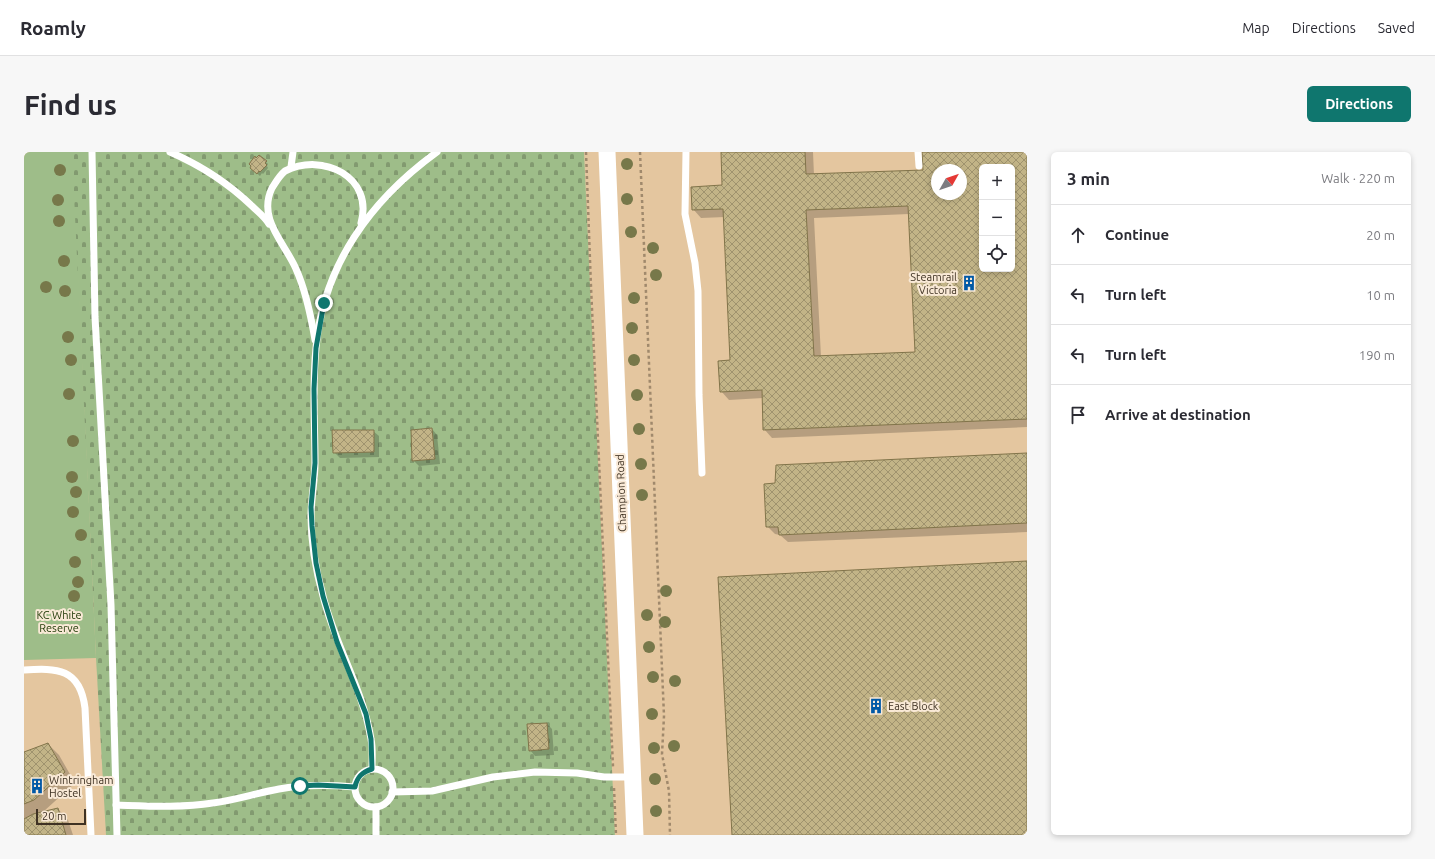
<!DOCTYPE html>
<html lang="en">
<head>
<meta charset="utf-8">
<style>
	body { margin:0; font-family:Ubuntu,sans-serif; background:#f7f7f7; color:#2b2b33 }
	.controls { position:absolute; right:12px; top:12px; display:grid; overflow:hidden; border-radius:6px; box-shadow:0 2px 6px #0003 }
	.controls button { width:36px; height:36px; display:grid; place-items:center; padding:0; border:0; border-bottom:1px solid #e1e1e2; background:#fff; color:#2b2b33; font:20px sans-serif }
	.compass { position:absolute; left:907px; top:12px; width:36px; height:36px; border-radius:50%; background:#fff; box-shadow:0 2px 6px #0003; rotate:50deg }
	.scale { position:absolute; left:12px; bottom:10px; width:50px; box-sizing:border-box; padding-left:4px; border:2px solid #3f3223; border-top:0; font-size:11px; line-height:14px; white-space:nowrap; color:#3f3223; -webkit-text-stroke:3px #f9e9d6; paint-order:stroke }
	.stop { position:absolute; width:12px; height:12px; margin:-9px; border:3px solid #0f766e; border-radius:50%; background:#fff }
	.stop.end { background:#0f766e; border-color:#fff; box-shadow:0 1px 4px #0008 }
	.list { margin:0; padding:0; list-style:none }
	h2 { display:flex; justify-content:space-between; align-items:center; height:52px; margin:0; padding:0 16px; font-size:17px }
	h2 small { font-size:13px; font-weight:400; color:#7c7c81 }
	.list li { display:grid; grid-template-columns:26px 1fr auto; gap:12px; align-items:center; box-sizing:border-box; height:60px; padding:0 16px; border-top:1px solid #e1e1e2 }
	.list b { display:block; font-size:15px; white-space:nowrap }
	.list em { font-size:13px; font-style:normal; color:#7c7c81 }
	.icon { flex:none; width:22px; height:22px; fill:none; stroke:currentColor; stroke-width:2; stroke-linecap:round; stroke-linejoin:round }
	.map { position:relative; flex:none; width:1003px; height:683px; overflow:hidden; border-radius:6px }
	header { display:flex; align-items:center; gap:24px; box-sizing:border-box; height:56px; padding:0 20px; background:#fff; border-bottom:1px solid #e1e1e2 }
	header strong { font-size:19px }
	nav { display:flex; gap:22px; margin-inline-start:auto; font-size:14px }
	.intro { display:flex; align-items:center; justify-content:space-between; box-sizing:border-box; height:96px; padding:0 24px }
	h1 { margin:0; font-size:28px }
	.button { padding:10px 18px; border-radius:6px; background:#0f766e; color:#fff; font-size:14px; font-weight:700 }
	main { display:flex; gap:24px; padding:0 24px }
	aside { flex:1; background:#fff; border-radius:6px; box-shadow:0 2px 6px #0003 }
	.map>svg:first-child { display:block }
</style>
</head>
<body>
<header>
<strong>Roamly</strong>
<nav><a>Map</a><a>Directions</a><a>Saved</a></nav>
</header>
<div class="intro"><h1>Find us</h1><a class="button">Directions</a></div>
<main>
<div class="map">
<svg width="1003" height="683" viewBox="0 0 1003 683">
	<defs>
		<pattern id="cemetery-stones" width="16" height="16" patternUnits="userSpaceOnUse"><rect width="16" height="16" fill="#9ebd89"/><path d="M2 7V4a2 2 0 0 1 4 0v3zM10 15v-3a2 2 0 0 1 4 0v3z" fill="#829a70"/></pattern>
		<pattern id="building-cross-hatch" width="8" height="8" patternUnits="userSpaceOnUse"><rect width="8" height="8" fill="#c2b487"/><path d="M0 0l8 8M0 8l8-8" fill="none" stroke="#9f936e"/></pattern>
	</defs>
	<rect width="100%" height="100%" fill="#e4c69f"/>
	<!-- green -->
	<polygon fill="#9ebd89" points="0,0 49,0 72,506 0,508"/>
	<!-- cemetery -->
	<polygon fill="url(#cemetery-stones)" points="48,0 560,0 591,683 82,683 72,506"/>
	<!-- shadow -->
	<g fill="#0003" fill-rule="evenodd">
		<path d="M698,0H789L790,23L900,19L899,0H1003V275L748,286L740,277L739,246L705,248L697,239L707,209L701,65L677,66L669,57L699,34ZM958,15H988V117H958ZM913,18H937V42H913ZM885,62L892,200L797,205L790,66Z"/>
		<polygon points="233,7 242,10 244,12 243,14 244,16 239,22 238,21 236,24 229,18"/>
		<polygon points="408,277 413,283 416,312 395,314 389,308"/>
		<polygon points="349,279 355,284 355,305 316,306 310,300"/>
		<polygon points="1003,302 1003,380 764,390 756,383 751,382 743,374"/>
		<polygon points="523,572 528,577 530,603 511,604 506,598"/>
		<polygon points="24,592 35,603 51,631 19,660 34,657 44,668 49,683 0,683 0,601"/>
	</g>
	<!-- building -->
	<g fill="url(#building-cross-hatch)" stroke="#81744a" fill-rule="evenodd">
		<path d="M697,0H781L782,22L899,18L898,0H1003V267L739,278L738,238L696,240L694,209L706,208L699,57L668,58L667,35L698,33ZM958,15H988V117H958ZM913,18H937V42H913ZM884,54L891,200L790,204L782,58Z"/>
		<polygon points="235,3 243,9 241,11 243,13 236,20 235,19 233,22 226,16 227,14 225,12 231,4 232,6"/>
		<polygon points="408,276 411,307 388,309 387,278"/>
		<polygon points="308,278 350,278 350,300 309,301"/>
		<polygon points="1003,301 1003,371 755,383 754,375 742,375 740,332 751,331 752,313"/>
		<polygon points="1003,409 1003,683 708,683 694,425"/>
		<polygon points="523,571 525,597 505,599 503,572"/>
		<polygon points="24,591 41,620 10,648 0,652 0,600"/>
		<polygon points="34,656 42,683 0,683 0,667 9,662"/>
	</g>
	<g fill="none" stroke-linecap="round" stroke-linejoin="round">
		<!-- path -->
		<g stroke="#a0896c" stroke-width="2.5" stroke-dasharray="3 3" stroke-linecap="butt">
			<polyline points="562,0 567,135 589,615"/>
			<polyline points="616,0 640,564 638,602 645,639 646,683"/>
			<polyline points="590,636 592,683"/>
		</g>
		<!-- service -->
		<g stroke="#fff" stroke-width="7">
			<polyline points="68,0 71,165 87,453 93,683"/>
			<path d="M146,0C176,13 204,31 228,54C234,60 241,65 245,72"/>
			<polyline points="662,0 661,62 671,111 674,139 675,243 678,321"/>
			<polyline points="894,0 895,14"/>
			<polyline points="267,15 269,0"/>
			<path d="M291,188C287,164 282,139 272,117C261,91 233,67 248,36C252,30 255,24 261,19C299,0 350,25 337,71"/>
			<path d="M0,518C33,516 56,516 61,556L67,683"/>
			<path d="M348,617C348,607 349,597 347,587C339,537 311,493 299,444C292,419 287,391 287,364C287,346 291,329 291,311C291,272 288,234 292,196C299,113 347,48 413,0"/>
			<circle cx="350" cy="636" r="19"/>
			<polyline points="368,640 408,639 469,625 511,620 553,621 580,625 607,625"/>
			<path d="M92,653C124,654 157,656 189,651C212,648 233,641 255,637C281,632 306,633 331,635"/>
			<polyline points="352,655 352,683"/>
		</g>
		<!-- tertiary -->
		<polyline stroke="#fff" stroke-width="17" points="583,0 611,683"/>
	</g>
	<!-- trees -->
	<g fill="#77784a">
		<circle cx="603" cy="12" r="6"/>
		<circle cx="36" cy="18" r="6"/>
		<circle cx="603" cy="47" r="6"/>
		<circle cx="34" cy="48" r="6"/>
		<circle cx="35" cy="69" r="6"/>
		<circle cx="607" cy="80" r="6"/>
		<circle cx="629" cy="96" r="6"/>
		<circle cx="40" cy="109" r="6"/>
		<circle cx="632" cy="123" r="6"/>
		<circle cx="22" cy="135" r="6"/>
		<circle cx="41" cy="139" r="6"/>
		<circle cx="610" cy="146" r="6"/>
		<circle cx="608" cy="176" r="6"/>
		<circle cx="44" cy="185" r="6"/>
		<circle cx="47" cy="208" r="6"/>
		<circle cx="610" cy="208" r="6"/>
		<circle cx="45" cy="242" r="6"/>
		<circle cx="613" cy="243" r="6"/>
		<circle cx="615" cy="277" r="6"/>
		<circle cx="49" cy="289" r="6"/>
		<circle cx="617" cy="312" r="6"/>
		<circle cx="48" cy="325" r="6"/>
		<circle cx="52" cy="340" r="6"/>
		<circle cx="618" cy="343" r="6"/>
		<circle cx="49" cy="360" r="6"/>
		<circle cx="57" cy="383" r="6"/>
		<circle cx="51" cy="410" r="6"/>
		<circle cx="54" cy="430" r="6"/>
		<circle cx="642" cy="439" r="6"/>
		<circle cx="50" cy="444" r="6"/>
		<circle cx="623" cy="463" r="6"/>
		<circle cx="641" cy="470" r="6"/>
		<circle cx="625" cy="495" r="6"/>
		<circle cx="629" cy="525" r="6"/>
		<circle cx="651" cy="529" r="6"/>
		<circle cx="628" cy="562" r="6"/>
		<circle cx="650" cy="594" r="6"/>
		<circle cx="630" cy="596" r="6"/>
		<circle cx="631" cy="627" r="6"/>
		<circle cx="632" cy="659" r="6"/>
	</g>
	<g fill="none" stroke-linecap="round" stroke-linejoin="round">
		<!-- route -->
		<path stroke="#0f766e" stroke-width="5" d="M276,634L294,633L331,635C333,625 338,620 348,617L347,587L342,562L313,490L299,444L292,411L288,374L287,355L291,311L290,237L292,196L300,151"/>
	</g>
	<!-- icons -->
	<defs>
		<symbol id="building-bare" viewBox="-9 -9 18 18"><path d="M-4-6H4V6H1V3H-1V6H-4ZM-2.5-4.3h1.7v1.8h-1.7ZM.8-4.3h1.7v1.8H.8ZM-2.5-1h1.7V.8h-1.7ZM.8-1h1.7V.8H.8Z" fill="#0159a6" stroke="#f9e9d6" stroke-width="2.5" paint-order="stroke"/></symbol>
	</defs>
	<g fill-rule="evenodd">
		<use href="#building-bare" x="934" y="120" width="22" height="22"/>
		<use href="#building-bare" x="841" y="543" width="22" height="22"/>
		<use href="#building-bare" x="2" y="623" width="22" height="22"/>
	</g>
	<g text-anchor="middle" dominant-baseline="central" stroke-width="4" stroke-linejoin="round" paint-order="stroke">
		<!-- poi labels -->
		<g font-size="11" fill="#3f3223" stroke="#f9e9d6" text-anchor="start">
			<text x="933" y="125" text-anchor="end">Steamrail<tspan x="933" dy="13">Victoria</tspan></text>
			<text x="864" y="554">East Block</text>
			<text x="25" y="628">Wintringham<tspan x="25" dy="13">Hostel</tspan></text>
		</g>
		<!-- street labels -->
		<g font-size="11" fill="#3f3223" stroke="#f9e9d6">
			<text transform="translate(597 341) rotate(-92)">Champion Road</text>
		</g>
		<!-- park labels -->
		<g font-size="11" fill="#1e3805" stroke="#f9e9d6">
			<text x="35" y="463">KC White<tspan x="35" dy="13">Reserve</tspan></text>
		</g>
	</g>
</svg>
<div class="controls">
<button>+</button>
<button>−</button>
<button><svg class="icon" aria-label="locate" viewBox="0 0 24 24"><circle cx="12" cy="12" r="6"/><path d="M12 2v4M12 18v4M2 12h4M18 12h4"/></svg></button>
</div>
<svg class="compass" viewBox="-18 -18 36 36"><path d="M0-13l5 13h-10z" fill="#e53935"/><path d="M0 13l5-13h-10z" fill="#7c7c81"/></svg>
<div class="scale">20 m</div>
<div class="stop" style="left:276px;top:634px"></div>
<div class="stop end" style="left:300px;top:151px"></div>
</div>
<aside>
<h2>3 min<small>Walk · 220 m</small></h2>
<ul class="list">
<li><svg class="icon" aria-label="ahead" viewBox="0 0 24 24"><path d="M12 20V5M6 11l6-6 6 6"/></svg><div><b>Continue</b></div><em>20 m</em></li>
<li><svg class="icon" aria-label="left" viewBox="0 0 24 24"><path d="M17 20v-9H6M10 6l-5 5 5 5"/></svg><div><b>Turn left</b></div><em>10 m</em></li>
<li><svg class="icon" aria-label="left" viewBox="0 0 24 24"><path d="M17 20v-9H6M10 6l-5 5 5 5"/></svg><div><b>Turn left</b></div><em>190 m</em></li>
<li><svg class="icon" aria-label="arrive" viewBox="0 0 24 24"><path d="M6 21V4h12l-3 4 3 4H6"/></svg><div><b>Arrive at destination</b></div></li>
</ul>
</aside>
</main>
</body>
</html>
